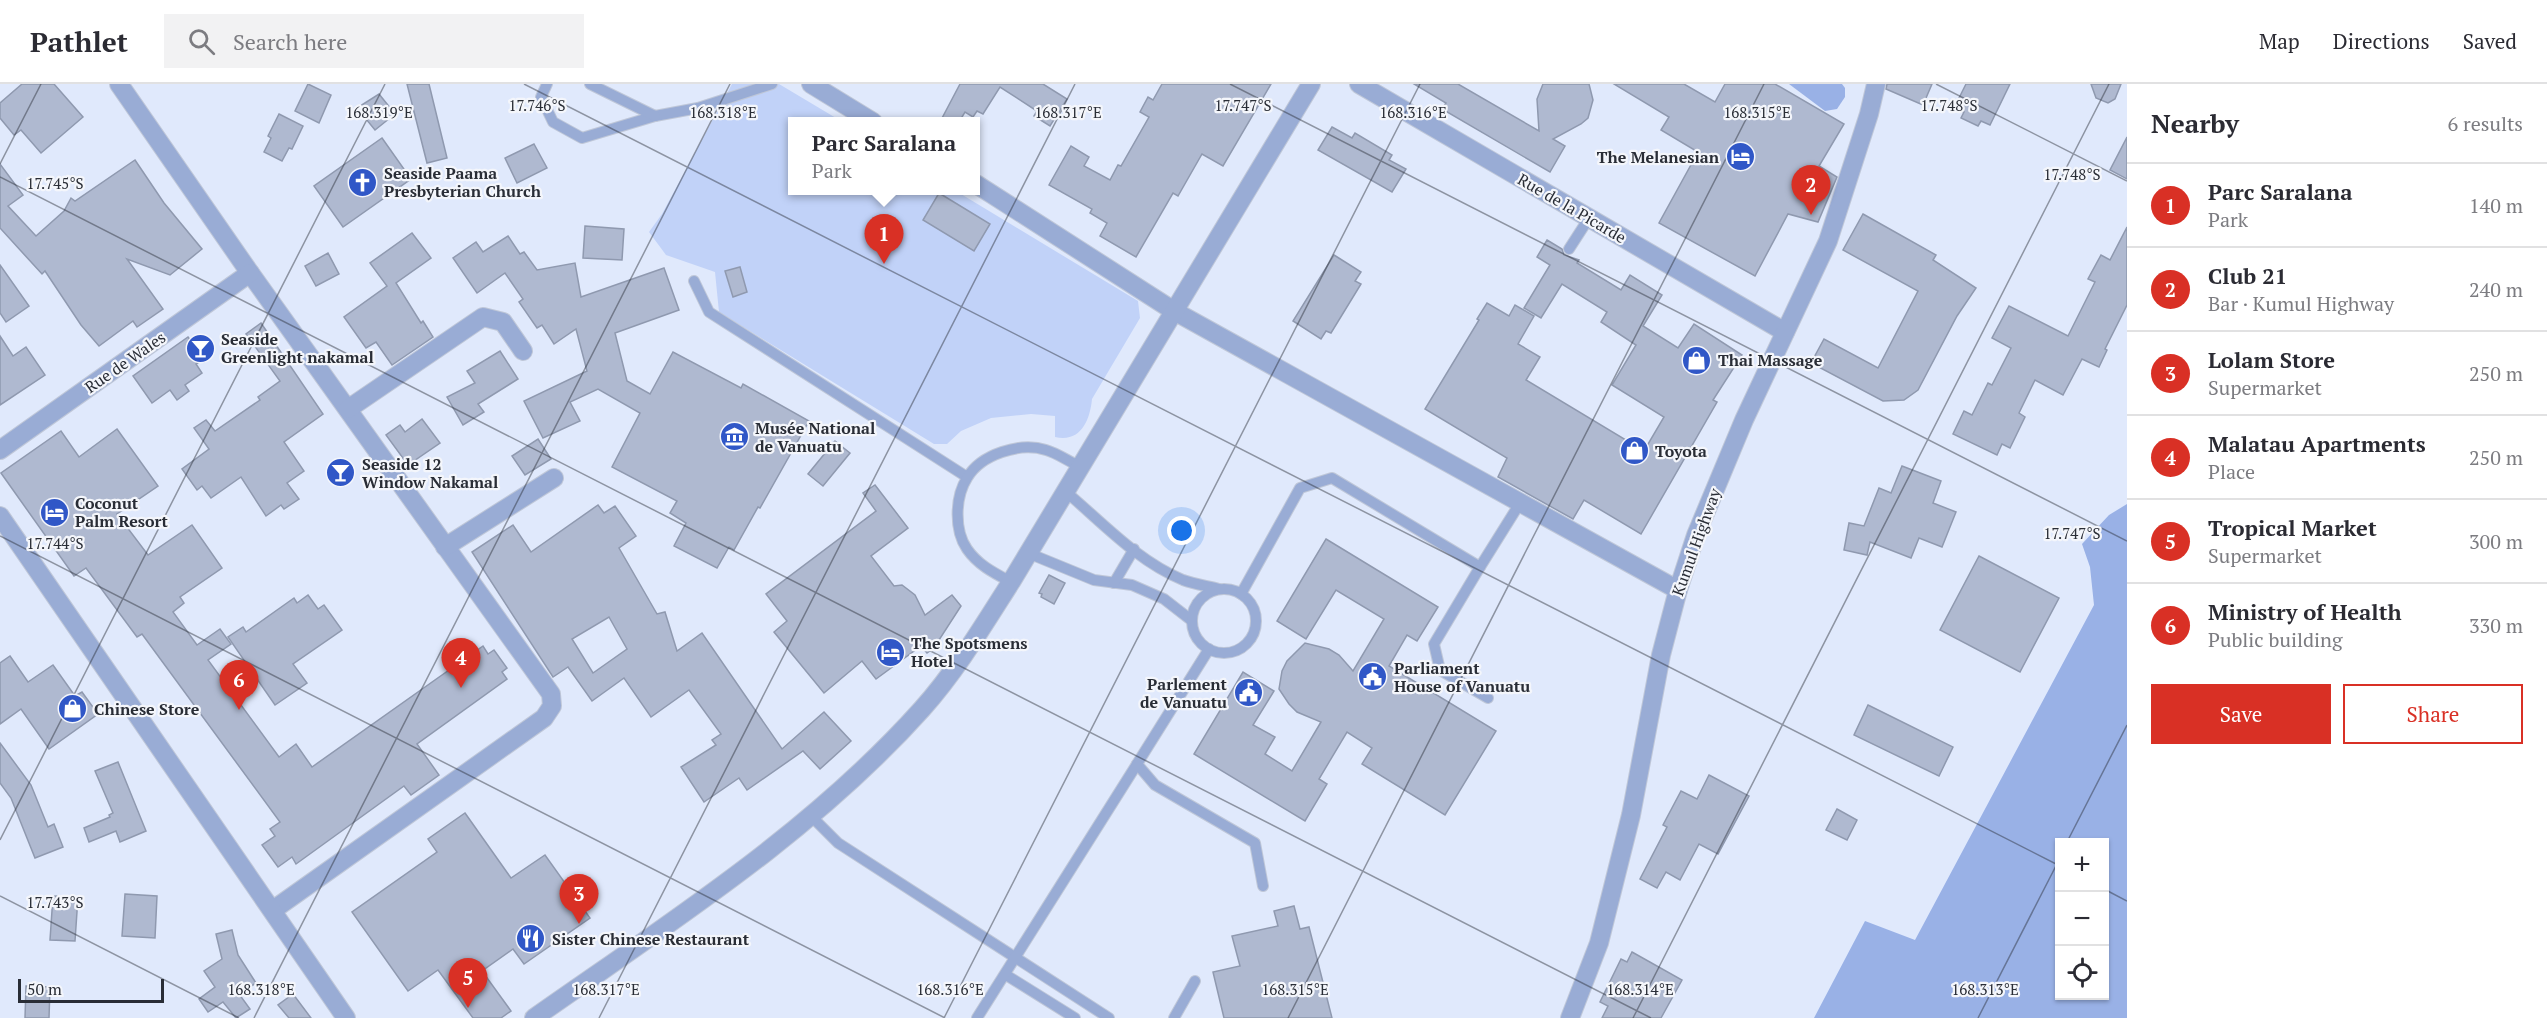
<!DOCTYPE html>
<html lang="en">
<head>
<meta charset="utf-8">
<style>
	body { margin:0; font-family:"PT Serif",serif; background:#f2f2f3; color:#2b2b33 }
	.controls { position:absolute; right:18px; bottom:18px; display:grid; overflow:hidden; border-radius:0px; box-shadow:0 2px 4px #0004 }
	.controls button { width:54px; height:54px; display:grid; place-items:center; padding:0; border:0; border-bottom:2px solid #e1e1e2; background:#fff; color:#2b2b33; font:30px sans-serif }
	.scale { position:absolute; left:18px; bottom:15px; width:146px; box-sizing:border-box; padding-left:6px; border:3px solid #292d36; border-top:0; font-size:16px; line-height:21px; white-space:nowrap; color:#292d36; -webkit-text-stroke:4px #f4f6fb; paint-order:stroke }
	.you { position:absolute; left:1182px; top:447px; width:21px; height:21px; margin:-15px; border:4px solid #fff; border-radius:50%; background:#1a73e8; box-shadow:0 0 0 9px #1a73e833 }
	.badge { display:grid; place-items:center; width:39px; height:39px; border-radius:50%; background:#d93025; color:#fff; font-size:20px; font-weight:700 }
	.pin { position:absolute; translate:-50% -50px; filter:drop-shadow(0 2px 3px #0008) }
	.pin::after { content:''; position:absolute; top:32px; width:21px; height:18px; background:inherit; clip-path:polygon(0 0,100% 0,50% 100%) }
	.popup { position:absolute; left:788px; top:33px; width:192px; height:78px; box-sizing:border-box; display:grid; place-content:center; border-radius:0px; background:#fff; filter:drop-shadow(0 2px 4px #0005); font-size:20px; white-space:nowrap; color:#7c7c81 }
	.popup b { font-size:22px; color:#2b2b33 }
	.popup::after { content:''; position:absolute; left:50%; top:100%; margin-left:-12px; border:12px solid transparent; border-top-color:#fff }
	.list { margin:0; padding:0; list-style:none }
	h2 { display:flex; justify-content:space-between; align-items:center; height:78px; margin:0; padding:0 24px; font-size:26px }
	h2 small { font-size:20px; font-weight:400; color:#7c7c81 }
	.list li { display:grid; grid-template-columns:39px 1fr auto; gap:18px; align-items:center; box-sizing:border-box; height:84px; padding:0 24px; border-top:2px solid #e1e1e2 }
	.list b { display:block; font-size:22px; white-space:nowrap }
	.list p { margin:0; font-size:20px; white-space:nowrap; color:#7c7c81 }
	.list em { font-size:20px; font-style:normal; color:#7c7c81 }
	.actions { display:flex; gap:12px; padding:18px 24px }
	.actions a { flex:1; padding:14px 0; border:2px solid #d93025; border-radius:0px; text-align:center; font-size:21px; color:#d93025 }
	.actions .main { background:#d93025; color:#fff }
	.icon { flex:none; width:33px; height:33px; fill:none; stroke:currentColor; stroke-width:2; stroke-linecap:round; stroke-linejoin:round }
	.map { position:relative; flex:none; width:2127px; height:934px; overflow:hidden }
	header { display:flex; align-items:center; gap:36px; box-sizing:border-box; height:84px; padding:0 30px; background:#fff; border-bottom:2px solid #e1e1e2 }
	header strong { font-size:28px }
	nav { display:flex; gap:33px; margin-inline-start:auto; font-size:21px }
	.search { width:420px; height:54px; background:#f2f2f3; display:flex; align-items:center; gap:15px; box-sizing:border-box; padding:0 21px; border-radius:0px; color:#7c7c81; font-size:22px }
	main { display:flex }
	aside { flex:1; background:#fff }
	.map>svg:first-child { display:block }
</style>
</head>
<body>
<header>
<strong>Pathlet</strong>
<div class="search"><svg class="icon" aria-label="search" viewBox="0 0 24 24"><circle cx="10" cy="10" r="6"/><path d="M15 15l6 6"/></svg>Search here</div>
<nav><a>Map</a><a>Directions</a><a>Saved</a></nav>
</header>
<main>
<div class="map">
<svg width="2127" height="934" viewBox="0 0 2127 934">
	<rect width="100%" height="100%" fill="#e0e9fc"/>
	<!-- green -->
	<path fill="#c1d2f8" d="M732,0H779L841,37L792,38V106L956,107L1138,217L1140,234L1092,315C1090,337 1080,359 1055,353V332L1031,330L991,334L961,347L947,360H934L719,228L715,188L666,171L649,148L662,130Z"/>
	<!-- water -->
	<g fill="#99b1e6" fill-rule="evenodd">
		<polygon points="1789,0 1842,0 1845,4 1845,13 1837,25 1825,27"/>
		<path d="M2127,420V934H1814L1865,837L1915,856L2094,521L2090,483L2082,460L2109,431ZM2104,758V912H2060V758Z"/>
	</g>
	<!-- building -->
	<g fill="#afb9d0" stroke="#8f99af" stroke-width="1.5" fill-rule="evenodd">
		<polygon points="22,0 54,0 83,33 41,69 21,46 14,51 0,34 0,19"/>
		<polygon points="308,0 331,11 319,39 295,27"/>
		<polygon points="407,0 429,0 447,74 427,79"/>
		<polygon points="960,0 1043,0 1067,15 1050,42 1034,32 1037,27 1000,3 983,30 977,27 973,33 965,28 959,38 940,38"/>
		<polygon points="1162,0 1271,0 1223,82 1202,70 1178,112 1173,109 1136,173 1100,152 1107,139 1090,129 1092,125 1049,101 1071,62 1089,73 1084,82 1110,96 1118,81 1121,82 1149,33 1140,28 1148,13 1153,16"/>
		<polygon points="1414,0 1458,0 1539,47 1537,15 1543,0 1589,0 1593,16 1588,34 1581,40 1553,55 1565,62 1550,88 1442,25 1446,19"/>
		<polygon points="1614,0 1684,0 1715,18 1725,0 1775,0 1844,40 1819,82 1837,93 1818,138 1788,130 1755,192 1659,139 1698,68 1661,46 1669,33"/>
		<polygon points="1887,0 1932,0 1923,21 1886,5"/>
		<polygon points="1966,0 2010,0 1990,41 1981,37 1978,42 1961,34 1964,28 1954,24"/>
		<polygon points="2091,0 2121,0 2115,15 2108,19 2096,14"/>
		<polygon points="379,10 395,30 375,46 357,24"/>
		<polygon points="279,30 303,42 292,65 289,64 282,77 264,68 271,54 268,52"/>
		<polygon points="1332,43 1352,54 1355,49 1392,71 1389,76 1406,85 1392,108 1318,66"/>
		<polygon points="2127,53 2127,95 2110,86"/>
		<polygon points="382,54 411,95 343,143 314,102"/>
		<polygon points="534,60 547,84 517,99 505,74"/>
		<polygon points="135,76 164,119 202,165 170,191 127,175 163,225 137,243 133,237 99,262 81,241 45,187 42,190 0,144 0,80 23,111 8,122 36,152 64,127 71,114 75,117"/>
		<polygon points="939,109 990,140 974,167 923,136"/>
		<polygon points="1863,130 1936,171 1933,176 1976,204 1957,232 1918,306 1904,316 1883,317 1811,279 1824,255 1878,284 1918,207 1843,166"/>
		<polygon points="585,142 624,145 622,176 583,174"/>
		<polygon points="2127,143 2127,221 2105,265 2107,266 2099,283 2082,275 2063,311 2035,296 2019,329 2025,333 2010,364 2002,360 1997,371 1953,350 1964,327 1972,331 1988,299 1992,301 2011,264 1992,254 2009,222 2068,252 2095,198 2088,195 2101,171 2110,176"/>
		<polygon points="412,149 431,174 396,199 421,239 423,237 433,253 392,281 376,258 366,264 344,233 387,202 370,179"/>
		<polygon points="508,152 520,170 524,168 537,186 575,179 581,213 664,184 679,226 615,249 627,297 650,310 673,268 741,304 743,300 809,337 760,424 758,423 734,466 729,463 717,484 674,462 686,439 670,429 677,417 612,383 640,329 598,305 570,318 580,337 543,354 524,317 587,287 576,245 554,260 542,241 537,244 519,218 523,215 505,189 477,209 453,174 476,158 483,168"/>
		<polygon points="1547,156 1562,165 1564,171 1579,176 1577,179 1621,206 1630,191 1662,211 1643,242 1678,264 1694,240 1742,271 1713,316 1717,318 1641,450 1584,416 1573,435 1498,393 1507,374 1425,325 1479,236 1477,235 1487,219 1509,232 1515,221 1534,232 1518,260 1540,273 1526,296 1644,367 1664,333 1612,301 1636,261 1601,238 1607,228 1562,200 1541,234 1524,224 1550,181 1537,173"/>
		<polygon points="328,169 339,190 316,202 305,182"/>
		<polygon points="1334,171 1361,188 1355,197 1361,200 1331,249 1326,247 1321,255 1293,237"/>
		<polygon points="0,181 29,222 6,238 0,229"/>
		<polygon points="740,183 747,208 733,213 725,187"/>
		<polygon points="261,239 323,330 284,358 304,387 287,399 299,415 284,425 281,421 266,432 241,393 211,414 202,402 197,406 182,385 209,365 194,344 206,336 215,347 260,316 258,313 280,297 246,250"/>
		<polygon points="0,252 13,272 26,263 45,291 0,321"/>
		<polygon points="188,253 204,275 196,280 202,289 185,301 189,307 177,316 170,306 152,319 133,292"/>
		<polygon points="500,267 518,295 478,320 484,328 463,341 447,313 475,299 467,287"/>
		<polygon points="422,335 440,359 408,381 386,351 400,341 405,348"/>
		<polygon points="117,345 158,402 117,430 148,471 192,441 222,484 180,513 184,519 173,528 197,561 220,545 231,560 208,576 279,673 296,660 312,683 483,562 488,570 494,566 507,584 502,588 507,595 417,660 439,691 411,711 404,702 296,780 292,773 278,783 262,761 275,752 270,745 280,738 142,550 137,553 86,484 74,492 1,389 61,347 79,373"/>
		<polygon points="538,355 551,375 525,391 512,372"/>
		<polygon points="835,357 850,369 823,402 808,390"/>
		<polygon points="1902,382 1941,397 1933,419 1956,428 1942,463 1919,454 1911,474 1870,458 1867,471 1844,466 1849,439 1864,442 1879,404 1891,409"/>
		<polygon points="875,401 908,444 871,472 894,502 902,501 915,511 925,531 952,511 961,522 937,559 938,561 927,569 921,562 876,595 862,577 824,609 774,548 787,537 766,510 876,427 863,409"/>
		<path d="M598,421L604,429L615,422L636,452L619,464L657,530L665,528L677,567L702,549L782,665L824,628L851,657L820,685L803,667L747,706L739,694L704,718L681,683L716,661L712,656L721,650L689,606L651,633L624,594L592,617L568,583L553,593L472,468L513,441L531,468ZM609,533L627,565L593,589L572,555Z"/>
		<polygon points="1326,455 1438,523 1417,557 1407,551 1389,582 1496,647 1445,731 1362,680 1372,664 1347,648 1319,695 1327,700 1305,737 1194,670 1243,588 1274,607 1253,641 1275,653 1265,670 1292,687 1321,638 1297,628 1289,620 1279,605 1282,587 1287,577 1305,559 1329,565 1339,571 1353,587 1384,535 1336,506 1306,555 1277,537"/>
		<polygon points="1979,472 2059,514 2020,588 1940,546"/>
		<polygon points="1049,491 1065,499 1054,520 1041,513 1042,510 1039,509"/>
		<polygon points="308,511 318,525 324,521 342,546 293,580 307,599 275,621 228,553 243,543 246,548 294,514 297,519"/>
		<polygon points="10,572 28,598 53,581 75,612 82,608 98,630 49,665 21,625 0,640 0,579"/>
		<polygon points="1868,621 1953,663 1939,692 1854,651"/>
		<polygon points="0,659 31,701 48,743 54,740 63,763 35,774 11,714 0,699"/>
		<polygon points="118,678 146,747 120,758 116,747 89,758 84,744 110,733 109,731 113,729 95,687"/>
		<polygon points="1709,691 1749,712 1718,770 1699,760 1680,796 1666,788 1657,804 1640,795 1667,743 1663,741 1681,707 1697,715"/>
		<polygon points="1837,725 1857,736 1847,756 1826,746"/>
		<polygon points="465,729 511,794 545,771 590,834 524,880 513,865 482,887 511,927 501,934 473,934 438,886 408,907 352,828 437,768 428,755"/>
		<polygon points="125,810 157,812 155,854 122,852"/>
		<polygon points="53,812 78,813 75,857 50,856"/>
		<polygon points="1294,822 1300,845 1309,843 1332,934 1224,934 1213,888 1240,882 1232,852 1278,842 1274,827"/>
		<polygon points="232,846 238,871 256,899 239,910 250,925 236,934 223,918 208,928 199,915 215,903 204,887 222,875 216,850"/>
		<polygon points="1632,868 1682,896 1661,934 1602,934 1608,922 1600,918 1621,875 1627,878"/>
		<polygon points="26,902 50,903 49,934 25,934"/>
		<polygon points="293,910 311,934 289,934 278,921"/>
	</g>
	<g fill="none" stroke-linecap="round" stroke-linejoin="round">
		<defs>
			<g id="service">
				<polyline points="547,0 541,13 553,38 582,54 655,32 698,24 772,0"/>
				<polyline points="590,0 655,32"/>
				<polyline points="1569,165 1589,134"/>
				<polyline points="694,197 709,228 967,393"/>
				<path d="M1065,407C1102,438 1137,477 1183,496C1194,500 1207,502 1219,505"/>
				<polyline points="1028,469 1094,496 1132,501 1164,515 1191,536"/>
				<polyline points="1480,483 1520,419"/>
				<path d="M1011,498C994,489 978,481 967,465C954,446 955,413 967,394C981,370 1020,358 1046,366C1057,369 1068,377 1079,382"/>
				<polyline points="1114,499 1134,465"/>
				<circle cx="1224" cy="537" r="32"/>
				<polyline points="1241,510 1300,404 1332,394 1480,483 1434,560 1440,586 1488,614"/>
				<polyline points="1209,565 1137,680 1155,701 1255,759 1263,802"/>
				<polyline points="812,733 838,759 1109,934"/>
				<polyline points="1006,891 1075,934"/>
				<polyline points="977,934 1137,680"/>
				<polyline points="1174,934 1195,897"/>
			</g>
			<g id="minor">
				<polyline points="119,0 250,189 551,610 552,622 544,634 273,826"/>
				<polyline points="811,0 873,38"/>
				<polyline points="1359,0 1785,248"/>
				<polyline points="976,100 1174,227 1678,506"/>
				<polyline points="348,325 483,233 503,238 523,267"/>
				<polyline points="0,366 250,189"/>
				<polyline points="0,432 346,934"/>
				<polyline points="445,463 554,394"/>
			</g>
			<g id="tertiary">
				<path d="M534,934C669,839 811,749 922,625C956,587 983,542 1011,498L1311,0"/>
				<polyline points="1570,934 1599,859 1631,731 1661,571 1678,506 1696,451 1744,336 1828,157 1869,30 1876,0"/>
			</g>
		</defs>
		<!-- service casing -->
		<use href="#service" stroke="#bfc7d8" stroke-width="12"/>
		<!-- minor casing -->
		<use href="#minor" stroke="#bfc7d8" stroke-width="20"/>
		<!-- tertiary casing -->
		<use href="#tertiary" stroke="#bfc7d8" stroke-width="20"/>
		<!-- service -->
		<use href="#service" stroke="#99acd5" stroke-width="10"/>
		<!-- minor -->
		<use href="#minor" stroke="#99acd5" stroke-width="18"/>
		<!-- tertiary -->
		<use href="#tertiary" stroke="#99acd5" stroke-width="18"/>
	</g>
	<!-- ticks -->
	<path fill="none" stroke="#292d36" stroke-width="1.5" stroke-opacity="0.45" d="M524,0L2060,782M1230,0L2127,457M1936,0L2127,97M0,80L41,0M0,93L1651,934M0,452L945,934M0,756L385,0M2067,758L2127,641M2104,805L2127,817M0,812L239,934M254,934L730,0M599,934L1075,0M944,934L1420,0M1288,934L1764,0M1633,934L2109,0M1978,934L2060,774"/>
	<!-- icons -->
	<defs>
		<symbol id="hotel-disc" viewBox="-11 -11 22 22"><circle r="9.5" fill="#3057c7" stroke="#f4f6fb"/><path d="M-6-4.5h1.5V1H6V5H4.5V3h-9V5H-6ZM-4 0a1.8 1.8 0 1 1 3.6 0ZM.5 0V-2.5h3Q6-2.5 6 0Z" fill="#fff"/></symbol>
		<symbol id="church-disc" viewBox="-11 -11 22 22"><circle r="9.5" fill="#3057c7" stroke="#f4f6fb"/><path d="M-1.2-6h2.4v3.5h3.3v2.4h-3.3V6h-2.4V-.1h-3.3v-2.4h3.3Z" fill="#fff"/></symbol>
		<symbol id="bar-disc" viewBox="-11 -11 22 22"><circle r="9.5" fill="#3057c7" stroke="#f4f6fb"/><path d="M-6-5H6L.8 .8V4.5H3.5V6h-7V4.5H-.8V.8Z" fill="#fff"/></symbol>
		<symbol id="shop-disc" viewBox="-11 -11 22 22"><circle r="9.5" fill="#3057c7" stroke="#f4f6fb"/><path d="M-5-2.5h2.3a2.7 3.5 0 0 1 5.4 0H5L5.5 6h-11ZM-1.5-2.5h3a1.5 2.3 0 0 0-3 0Z" fill="#fff"/></symbol>
		<symbol id="museum-disc" viewBox="-11 -11 22 22"><circle r="9.5" fill="#3057c7" stroke="#f4f6fb"/><path d="M0-6L6-3V-2H-6V-3ZM-5-1h2V3h-2ZM-1-1h2V3h-2ZM3-1h2V3H3ZM-6 4H6V6H-6Z" fill="#fff"/></symbol>
		<symbol id="civic-disc" viewBox="-11 -11 22 22"><circle r="9.5" fill="#3057c7" stroke="#f4f6fb"/><path d="M-.6-6.5H3V-4.5H.6V-3L4-1V1h2V6H-6V1h2V-1L-.6-3ZM-1.2 2.5V6h2.4V2.5Z" fill="#fff"/></symbol>
		<symbol id="restaurant-disc" viewBox="-11 -11 22 22"><circle r="9.5" fill="#3057c7" stroke="#f4f6fb"/><path d="M-5-6h1v4h1v-4h1v4h1v-4h1v5L-1.5 .5V6h-2V.5L-5-1ZM5-6V6H3V1.5H1.5Q1.5-4 5-6Z" fill="#fff"/></symbol>
	</defs>
	<g fill-rule="evenodd">
		<use href="#hotel-disc" x="1724" y="56" width="33" height="33"/>
		<use href="#church-disc" x="346" y="82" width="33" height="33"/>
		<use href="#bar-disc" x="184" y="248" width="33" height="33"/>
		<use href="#shop-disc" x="1680" y="260" width="33" height="33"/>
		<use href="#museum-disc" x="718" y="336" width="33" height="33"/>
		<use href="#shop-disc" x="1618" y="350" width="33" height="33"/>
		<use href="#bar-disc" x="324" y="372" width="33" height="33"/>
		<use href="#hotel-disc" x="38" y="412" width="33" height="33"/>
		<use href="#hotel-disc" x="874" y="552" width="33" height="33"/>
		<use href="#civic-disc" x="1356" y="576" width="33" height="33"/>
		<use href="#civic-disc" x="1232" y="592" width="33" height="33"/>
		<use href="#shop-disc" x="56" y="608" width="33" height="33"/>
		<use href="#restaurant-disc" x="514" y="838" width="33" height="33"/>
	</g>
	<g text-anchor="middle" dominant-baseline="central" stroke-width="4.5" stroke-linejoin="round" paint-order="stroke">
		<!-- poi labels -->
		<g font-size="16" font-weight="bold" fill="#292d36" stroke="#f4f6fb" text-anchor="start">
			<text x="1719" y="73" text-anchor="end">The Melanesian</text>
			<text x="384" y="89">Seaside Paama<tspan x="384" dy="18">Presbyterian Church</tspan></text>
			<text x="221" y="255">Seaside<tspan x="221" dy="18">Greenlight nakamal</tspan></text>
			<text x="1718" y="276">Thai Massage</text>
			<text x="755" y="344">Musée National<tspan x="755" dy="18">de Vanuatu</tspan></text>
			<text x="1655" y="367">Toyota</text>
			<text x="362" y="380">Seaside 12<tspan x="362" dy="18">Window Nakamal</tspan></text>
			<text x="75" y="419">Coconut<tspan x="75" dy="18">Palm Resort</tspan></text>
			<text x="911" y="559">The Spotsmens<tspan x="911" dy="18">Hotel</tspan></text>
			<text x="1394" y="584">Parliament<tspan x="1394" dy="18">House of Vanuatu</tspan></text>
			<text x="1227" y="600" text-anchor="end">Parlement<tspan x="1227" dy="18">de Vanuatu</tspan></text>
			<text x="94" y="625">Chinese Store</text>
			<text x="552" y="855">Sister Chinese Restaurant</text>
		</g>
		<!-- street labels -->
		<g font-size="16" fill="#292d36" stroke="#f4f6fb">
			<text transform="translate(1572 124) rotate(30)">Rue de la Picarde</text>
			<text transform="translate(125 278) rotate(-35)">Rue de Wales</text>
			<text transform="translate(1696 458) rotate(-70)">Kumul Highway</text>
		</g>
	</g>
	<g font-size="15" text-anchor="middle" fill="#292d36" stroke="#f4f6fb" stroke-width="4.5" stroke-linejoin="round" paint-order="stroke">
		<text x="537" y="27">17.746°S</text>
		<text x="1243" y="27">17.747°S</text>
		<text x="1949" y="27">17.748°S</text>
		<text x="379" y="34">168.319°E</text>
		<text x="723" y="34">168.318°E</text>
		<text x="1068" y="34">168.317°E</text>
		<text x="1413" y="34">168.316°E</text>
		<text x="1757" y="34">168.315°E</text>
		<text x="2072" y="96">17.748°S</text>
		<text x="55" y="105">17.745°S</text>
		<text x="2072" y="455">17.747°S</text>
		<text x="55" y="465">17.744°S</text>
		<text x="55" y="824">17.743°S</text>
		<text x="261" y="911">168.318°E</text>
		<text x="606" y="911">168.317°E</text>
		<text x="950" y="911">168.316°E</text>
		<text x="1295" y="911">168.315°E</text>
		<text x="1640" y="911">168.314°E</text>
		<text x="1985" y="911">168.313°E</text>
	</g>
</svg>
<div class="controls">
<button>+</button>
<button>−</button>
<button><svg class="icon" aria-label="locate" viewBox="0 0 24 24"><circle cx="12" cy="12" r="6"/><path d="M12 2v4M12 18v4M2 12h4M18 12h4"/></svg></button>
</div>
<div class="scale">50 m</div>
<div class="you"></div>
<div class="pin badge" style="left:884px;top:180px">1</div>
<div class="popup"><b>Parc Saralana</b>Park</div>
<div class="pin badge" style="left:1811px;top:131px">2</div>
<div class="pin badge" style="left:579px;top:840px">3</div>
<div class="pin badge" style="left:461px;top:604px">4</div>
<div class="pin badge" style="left:468px;top:924px">5</div>
<div class="pin badge" style="left:239px;top:626px">6</div>
</div>
<aside>
<h2>Nearby<small>6 results</small></h2>
<ul class="list">
<li><span class="badge">1</span><div><b>Parc Saralana</b><p>Park</p></div><em>140 m</em></li>
<li><span class="badge">2</span><div><b>Club 21</b><p>Bar · Kumul Highway</p></div><em>240 m</em></li>
<li><span class="badge">3</span><div><b>Lolam Store</b><p>Supermarket</p></div><em>250 m</em></li>
<li><span class="badge">4</span><div><b>Malatau Apartments</b><p>Place</p></div><em>250 m</em></li>
<li><span class="badge">5</span><div><b>Tropical Market</b><p>Supermarket</p></div><em>300 m</em></li>
<li><span class="badge">6</span><div><b>Ministry of Health</b><p>Public building</p></div><em>330 m</em></li>
</ul>
<div class="actions"><a class="main">Save</a><a>Share</a></div>
</aside>
</main>
</body>
</html>
